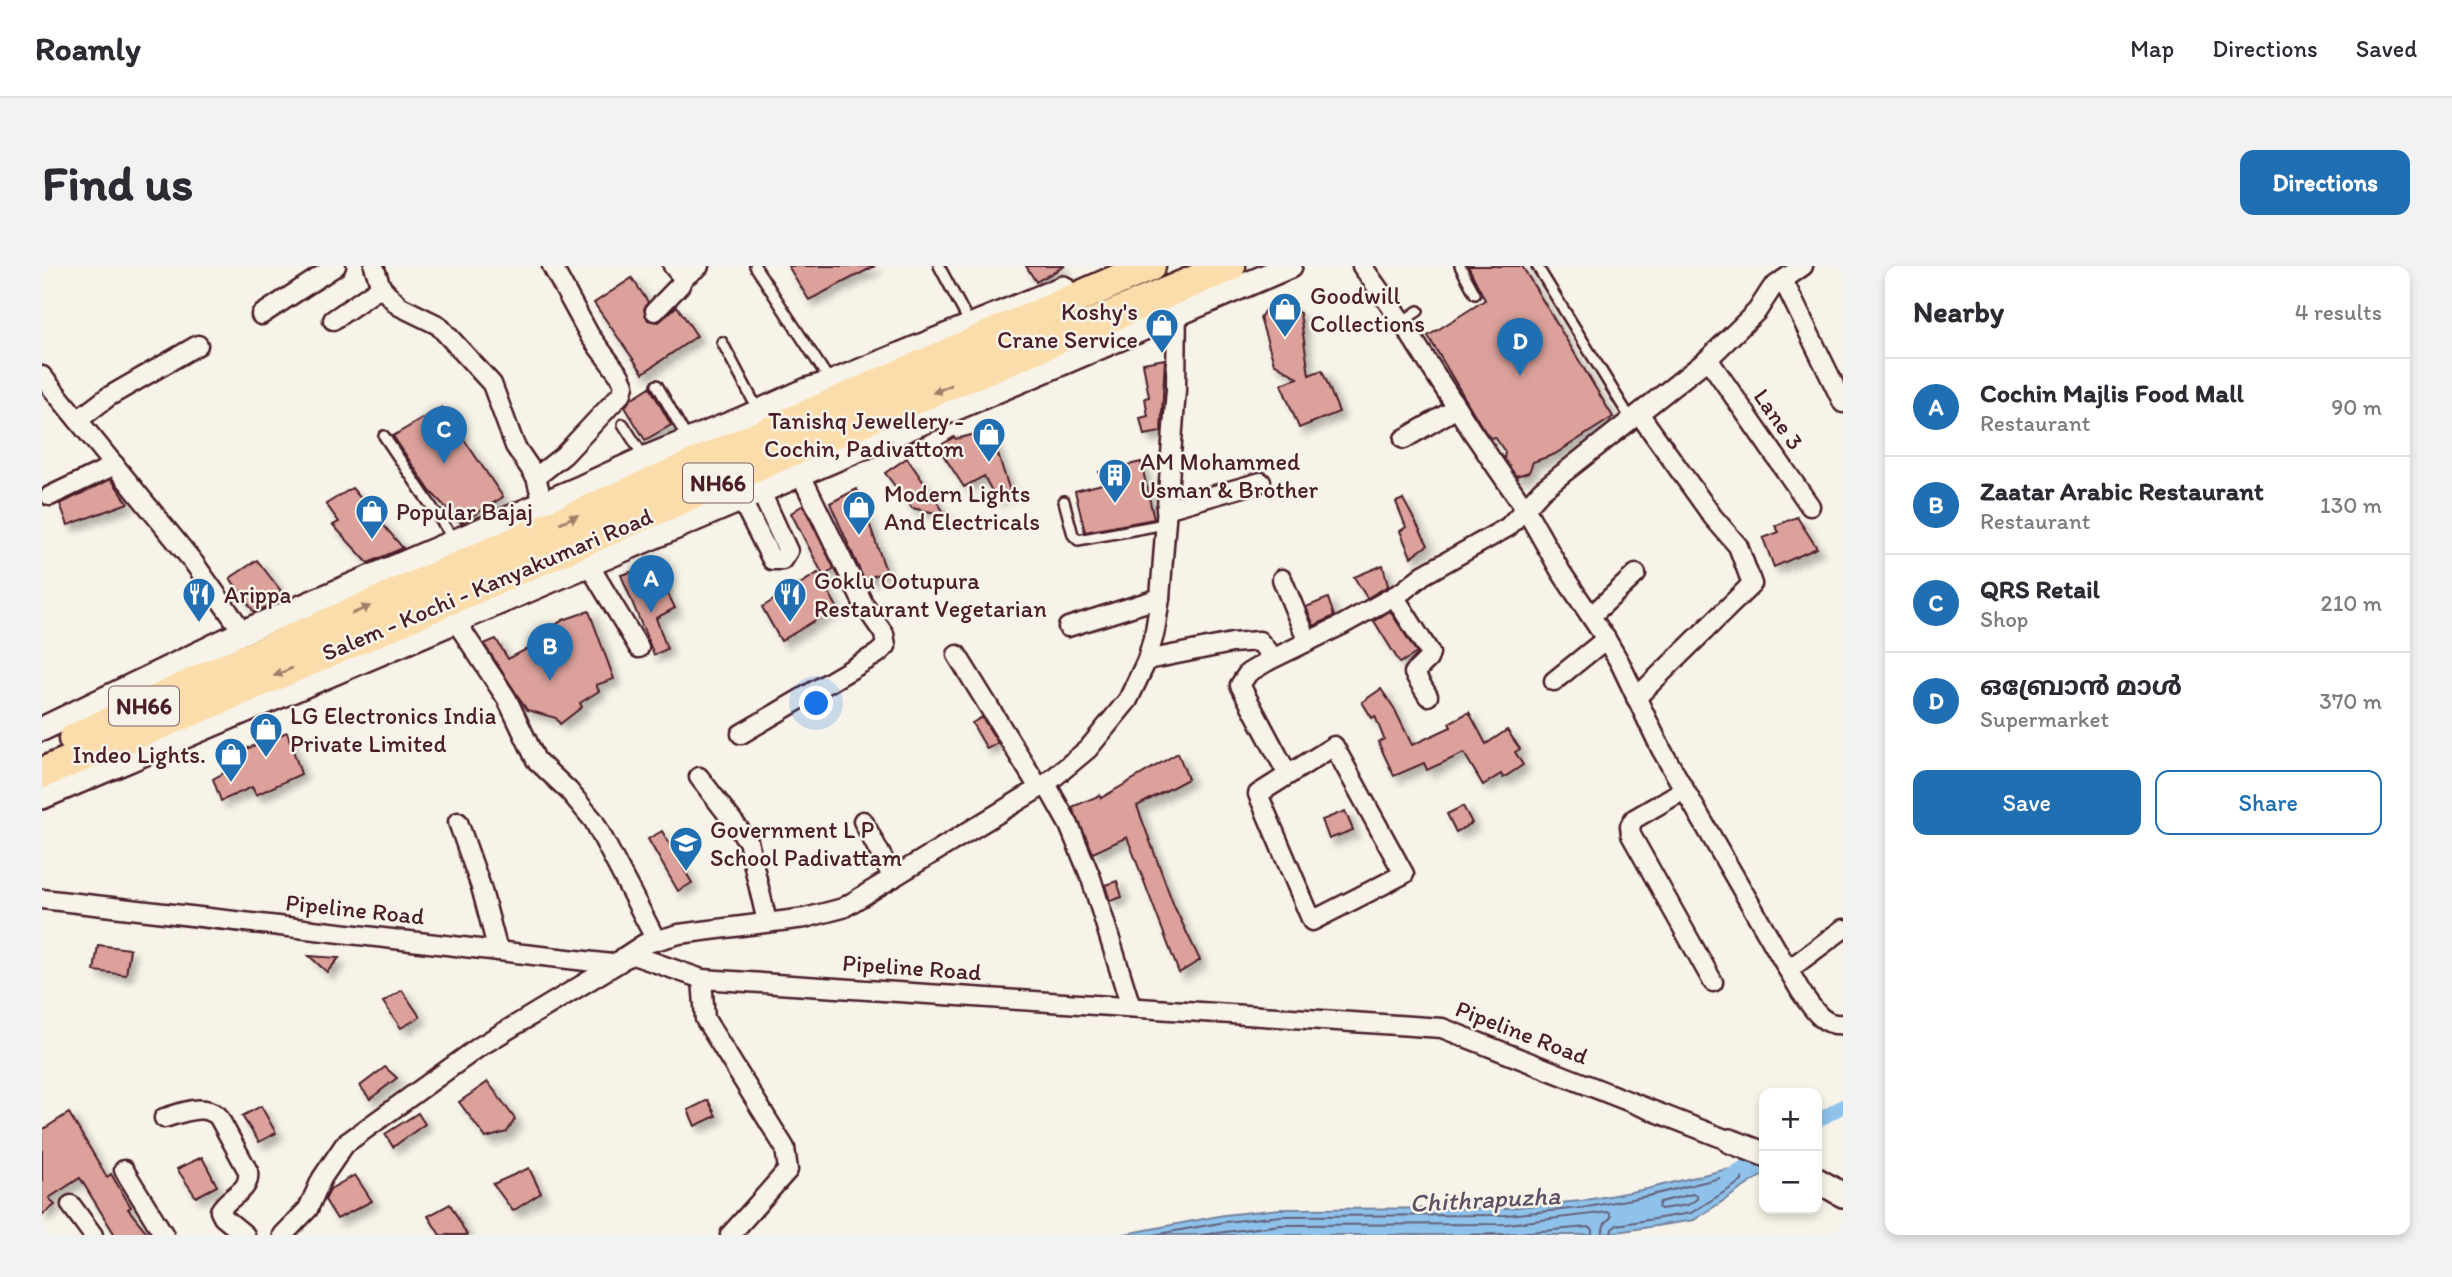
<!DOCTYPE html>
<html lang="en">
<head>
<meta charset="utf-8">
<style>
	body { margin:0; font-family:Itim,"Noto Sans Malayalam",sans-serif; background:#f2f2f3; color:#2b2b33 }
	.controls { position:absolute; right:21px; bottom:21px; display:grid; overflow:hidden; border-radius:14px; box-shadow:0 4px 10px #0003 }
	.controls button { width:63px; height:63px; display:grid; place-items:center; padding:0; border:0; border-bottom:2px solid #e1e1e2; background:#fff; color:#2b2b33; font:35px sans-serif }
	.you { position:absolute; left:775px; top:438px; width:24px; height:24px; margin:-18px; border:5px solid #fff; border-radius:50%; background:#1a73e8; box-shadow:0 0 0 10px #1a73e833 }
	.badge { display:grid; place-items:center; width:46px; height:46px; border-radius:50%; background:#1f6fb2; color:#fff; font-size:23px; font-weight:700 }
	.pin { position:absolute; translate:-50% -58px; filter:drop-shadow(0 2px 4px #0008) }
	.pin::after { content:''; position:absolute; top:37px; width:24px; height:21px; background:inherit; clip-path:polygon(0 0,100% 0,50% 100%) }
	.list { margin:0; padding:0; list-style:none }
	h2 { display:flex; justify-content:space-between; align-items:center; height:91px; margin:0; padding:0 28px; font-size:30px }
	h2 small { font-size:23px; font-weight:400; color:#7c7c81 }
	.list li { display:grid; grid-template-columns:46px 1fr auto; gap:21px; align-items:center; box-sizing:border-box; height:98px; padding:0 28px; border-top:2px solid #e1e1e2 }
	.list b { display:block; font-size:26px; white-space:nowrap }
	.list p { margin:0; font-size:23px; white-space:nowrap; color:#7c7c81 }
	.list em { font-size:23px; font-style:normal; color:#7c7c81 }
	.actions { display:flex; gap:14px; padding:21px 28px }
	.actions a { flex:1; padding:16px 0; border:2px solid #1f6fb2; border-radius:14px; text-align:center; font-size:24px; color:#1f6fb2 }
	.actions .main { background:#1f6fb2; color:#fff }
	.map { position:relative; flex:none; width:1801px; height:969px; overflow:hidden; border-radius:14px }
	header { display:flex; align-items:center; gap:42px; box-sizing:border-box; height:98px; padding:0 35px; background:#fff; border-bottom:2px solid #e1e1e2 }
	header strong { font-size:33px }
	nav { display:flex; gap:38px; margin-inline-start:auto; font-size:24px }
	.intro { display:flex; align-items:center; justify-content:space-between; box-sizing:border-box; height:168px; padding:0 42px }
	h1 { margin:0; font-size:49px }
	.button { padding:18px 32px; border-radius:14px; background:#1f6fb2; color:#fff; font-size:24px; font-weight:700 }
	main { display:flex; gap:42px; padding:0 42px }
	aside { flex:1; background:#fff; border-radius:14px; box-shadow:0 4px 10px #0003 }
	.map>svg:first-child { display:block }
</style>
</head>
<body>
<header>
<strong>Roamly</strong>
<nav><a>Map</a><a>Directions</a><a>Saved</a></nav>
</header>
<div class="intro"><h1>Find us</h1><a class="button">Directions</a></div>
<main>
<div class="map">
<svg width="1801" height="969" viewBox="0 0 1801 969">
	<defs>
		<filter id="shadow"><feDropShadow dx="6" dy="6" stdDeviation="3.5" flood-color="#0004"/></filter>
	</defs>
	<rect width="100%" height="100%" fill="#f7f3e8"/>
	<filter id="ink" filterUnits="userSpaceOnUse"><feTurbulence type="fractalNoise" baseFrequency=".0143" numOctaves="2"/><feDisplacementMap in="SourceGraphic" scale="14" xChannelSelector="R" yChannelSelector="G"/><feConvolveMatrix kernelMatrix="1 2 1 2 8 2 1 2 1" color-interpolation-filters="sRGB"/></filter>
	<g filter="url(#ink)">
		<!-- water -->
		<polygon fill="#8ec2eb" stroke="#73819e" stroke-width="2" points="1722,900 1722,908 1652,954 1556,969 1078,969 1182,949 1238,943 1464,942 1539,935 1605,923 1681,904"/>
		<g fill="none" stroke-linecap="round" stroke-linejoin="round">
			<!-- shore -->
			<g stroke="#656078" stroke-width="2">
				<polygon points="1651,928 1655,929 1655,933 1646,939 1619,943 1616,941 1618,936"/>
				<polyline points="1111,969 1183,956 1239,950 1464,949 1540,942 1606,930 1682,911 1697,910 1700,912 1700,915 1649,947 1575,959 1570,963 1569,969"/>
				<polyline points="1159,969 1239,959 1465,958 1567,946 1569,951 1562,959 1560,969"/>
				<polyline points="1417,969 1466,968 1546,961 1550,963 1550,969"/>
			</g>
			<!-- canal -->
			<g stroke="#8ec2eb" stroke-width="14">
				<polyline points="1775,855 1801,840"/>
				<polyline points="1685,912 1722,888"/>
			</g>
		</g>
		<!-- building -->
		<g fill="#dba19a" stroke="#4a1f2b" stroke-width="2" filter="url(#shadow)">
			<polygon points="746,0 833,0 767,34"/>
			<polygon points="984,0 1023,0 994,16"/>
			<polygon points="1426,0 1480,0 1571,151 1513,188 1491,196 1487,206 1474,210 1462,193 1463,186 1453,171 1448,172 1440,161 1386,70 1443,34"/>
			<polygon points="590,12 606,36 602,43 606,54 617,56 635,40 655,70 601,107 552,37"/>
			<polygon points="1243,32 1249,44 1258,47 1267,109 1280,104 1297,146 1257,162 1239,118 1256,112 1232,97 1218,52 1224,42"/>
			<polygon points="1123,93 1119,166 1102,169 1098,152 1106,150 1103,132 1107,131 1101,97"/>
			<polygon points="608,121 629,159 603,174 583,141 589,133"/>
			<polygon points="400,141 461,231 419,257 388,225 351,170"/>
			<polygon points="948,164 968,225 954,233 942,210 922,221 896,181 912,171 914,173"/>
			<polygon points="865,192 904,249 870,242 843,207"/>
			<polygon points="1099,196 1112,253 1043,266 1033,225 1060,218 1057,206"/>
			<polygon points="69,213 86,237 26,259 18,238"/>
			<polygon points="310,222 361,282 326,297 291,259 297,256 284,238"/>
			<polygon points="815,223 844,305 822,314 788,237"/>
			<polygon points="1361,233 1386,279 1369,291 1358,265 1364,261 1354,236"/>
			<polygon points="761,239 792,302 782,311 749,247"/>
			<polygon points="1755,251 1775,282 1732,301 1721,272 1737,266 1733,260"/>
			<polygon points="215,294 239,325 225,341 212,346 188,312"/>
			<polygon points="612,299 633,342 614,352 625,383 612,389 579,309"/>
			<polygon points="1341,299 1346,320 1325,332 1312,311"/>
			<polygon points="776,307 795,341 739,375 720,341"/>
			<polygon points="1286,332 1292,350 1272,360 1264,341"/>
			<polygon points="547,345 572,413 554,419 557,425 538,437 540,441 518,458 514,452 485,444 442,378 454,373 466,393 502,374 498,369 521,354"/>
			<polygon points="1348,345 1375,387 1358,397 1332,355"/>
			<polygon points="1339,423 1352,442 1370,479 1409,461 1407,457 1427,446 1444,478 1465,464 1478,483 1473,486 1481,499 1461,512 1459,508 1441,519 1422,487 1385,504 1382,497 1352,510 1336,476 1342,473 1333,450 1330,452 1320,436"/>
			<polygon points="940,451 956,477 945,483 930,457"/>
			<polygon points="245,466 259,508 214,529 210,521 179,535 171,513 198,498 192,488"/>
			<polygon points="1136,487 1146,513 1095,540 1132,640 1158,694 1137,707 1085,571 1051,587 1030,541 1058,529 1059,532"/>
			<polygon points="1421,540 1430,557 1414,566 1405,548"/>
			<polygon points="1303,545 1311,564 1287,573 1280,554"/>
			<polygon points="620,565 650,617 636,625 606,573"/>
			<polygon points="1075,615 1080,631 1068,635 1063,619"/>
			<polygon points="56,679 88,683 84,709 52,705"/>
			<polygon points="267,690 297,692 285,706"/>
			<polygon points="360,724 378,751 359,762 341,736"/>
			<polygon points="343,801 355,812 328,833 318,820"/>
			<polygon points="446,816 473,853 465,866 444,872 417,836"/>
			<polygon points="666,834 674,850 653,860 646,844"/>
			<polygon points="219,840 234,867 217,876 200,850"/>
			<polygon points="27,847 65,911 69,908 89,941 86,943 107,969 73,969 38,912 7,932 13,939 0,949 0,864"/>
			<polygon points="376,847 383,858 351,881 343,868"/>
			<polygon points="160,891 175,920 154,931 135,903"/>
			<polygon points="487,902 499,927 471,945 451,918"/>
			<polygon points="313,909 330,935 295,953 283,934 288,923"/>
			<polygon points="408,938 425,969 398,969 386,950"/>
		</g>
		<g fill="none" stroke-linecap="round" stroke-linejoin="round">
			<defs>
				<g id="lane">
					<polyline points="713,0 788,115"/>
					<polyline points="897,0 928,58"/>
					<polyline points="1418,0 1433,28"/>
					<polyline points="1495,0 1590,155"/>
					<polyline points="1360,56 1376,45"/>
					<polyline points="680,76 716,144"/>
					<polyline points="615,119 646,174"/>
					<polyline points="581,158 602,191"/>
					<polyline points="342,170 412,274"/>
					<polyline points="1022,235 1031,269 1036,274 1123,258"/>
				</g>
				<g id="street">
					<polyline points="332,0 339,21 357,40 396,59 450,118 473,180 494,211 501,238"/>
					<polyline points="631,0 641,12 657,0"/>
					<path d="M1320,0L1360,56L1431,167L1484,244L1519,306L1564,373L1578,397L1619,483L1759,726C1770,741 1780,761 1801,758"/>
					<polyline points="1741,14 1761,0"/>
					<polyline points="613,45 638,19 641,12"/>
					<polyline points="219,49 294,0"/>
					<polyline points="291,54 339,21"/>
					<polyline points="1666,93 1768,240"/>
					<polyline points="0,110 152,297 201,366"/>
					<polyline points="36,154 66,131 156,79"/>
					<polyline points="1362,173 1415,142"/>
					<polyline points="494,211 522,189 580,127 582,119 578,110 548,70 510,0"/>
					<polyline points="8,230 73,199"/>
					<polyline points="699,233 730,294 740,294 746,285 718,224"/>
					<polyline points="1124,243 1219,216"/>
					<polyline points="547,299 597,382"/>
					<polyline points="1240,313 1266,376"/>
					<polyline points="1352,330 1388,387 1386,393 1372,407 1386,430"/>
					<polyline points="1549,350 1594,308"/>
					<polyline points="413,354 465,433 494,494 527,525 552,555 614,674"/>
					<polyline points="1026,361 1118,332"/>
					<polyline points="915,389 997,522"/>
					<polyline points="1105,394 1190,377 1217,375 1226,386 1226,395 1300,359 1361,325 1381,309 1466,261 1500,224 1666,93 1715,45 1730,22 1741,14 1801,137"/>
					<polyline points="1226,395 1206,407 1198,419 1246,509"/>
					<polyline points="1512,415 1564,373"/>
					<polyline points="1594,432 1710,318 1696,280 1671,251 1598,149"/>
					<polyline points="699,468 835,388 844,380 842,368 822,339 758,207"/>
					<polygon points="1292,480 1362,608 1270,655 1216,528"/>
					<polyline points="657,511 706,575 725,656"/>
					<polyline points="1004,518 1027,559 1049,612 1089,741"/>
					<polyline points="1642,524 1592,553 1588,560 1589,569 1671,716"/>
					<polyline points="821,555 851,612"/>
					<polyline points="416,556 439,621 456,685"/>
					<polyline points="0,633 570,698 591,689 660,713 1400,762 1688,875"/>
					<polyline points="582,691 602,678 637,668 763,652 801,642 1004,518 1046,483 1086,434 1105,394 1113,365 1118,332 1134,124 1135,36"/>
					<polyline points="1746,704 1801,663"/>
					<polyline points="660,713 663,753 743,882 746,904 688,969"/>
					<path d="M122,852C140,847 160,837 176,850L206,905C209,927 187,928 178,945L181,951L203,969"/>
					<polyline points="82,904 122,969"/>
					<polyline points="29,939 51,969"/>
					<polyline points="241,969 266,943 280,912 303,878 437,781 578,696"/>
				</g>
				<g id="secondary">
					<polyline points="0,463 201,366 540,221 599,194 698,154 765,124 789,117 1021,22"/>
					<polyline points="0,531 1248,0"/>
					<polyline points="1688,875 1722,888"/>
					<polyline points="1775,914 1801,929"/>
				</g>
				<g id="highway">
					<polyline points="32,473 166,410 1108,0"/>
					<polyline points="0,507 190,428 728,194 1188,0"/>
				</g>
			</defs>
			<!-- lane casing -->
			<use href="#lane" stroke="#4a1f2b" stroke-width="14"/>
			<!-- street casing -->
			<use href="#street" stroke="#4a1f2b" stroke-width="23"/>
			<!-- secondary casing -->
			<use href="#secondary" stroke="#4a1f2b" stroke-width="28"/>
			<!-- highway casing -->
			<use href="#highway" stroke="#4a1f2b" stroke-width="35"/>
			<!-- lane -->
			<use href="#lane" stroke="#f7f3e8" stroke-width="9"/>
			<!-- street -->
			<use href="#street" stroke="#f7f3e8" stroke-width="18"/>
			<!-- secondary -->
			<use href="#secondary" stroke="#f7f3e8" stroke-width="23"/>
			<!-- highway -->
			<use href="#highway" stroke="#fbddab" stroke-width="30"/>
		</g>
		<!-- one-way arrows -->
		<defs><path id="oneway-solid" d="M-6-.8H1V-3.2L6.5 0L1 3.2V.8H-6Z" transform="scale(1.75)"/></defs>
		<g fill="#a27e6b">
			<use href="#oneway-solid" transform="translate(900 123) rotate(157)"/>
			<use href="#oneway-solid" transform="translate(527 253) rotate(-23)"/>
			<use href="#oneway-solid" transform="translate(319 344) rotate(-23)"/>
			<use href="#oneway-solid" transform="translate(241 406) rotate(157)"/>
		</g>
	</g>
	<!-- icons -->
	<defs>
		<symbol id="shop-pin" viewBox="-11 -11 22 30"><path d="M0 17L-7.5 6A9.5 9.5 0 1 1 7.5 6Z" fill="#1f6fb2" stroke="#f7f3e8"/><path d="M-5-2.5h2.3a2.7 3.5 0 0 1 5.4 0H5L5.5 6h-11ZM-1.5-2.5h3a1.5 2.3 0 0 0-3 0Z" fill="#fff"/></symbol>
		<symbol id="building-pin" viewBox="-11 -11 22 30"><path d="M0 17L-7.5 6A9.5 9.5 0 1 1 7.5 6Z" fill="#1f6fb2" stroke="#f7f3e8"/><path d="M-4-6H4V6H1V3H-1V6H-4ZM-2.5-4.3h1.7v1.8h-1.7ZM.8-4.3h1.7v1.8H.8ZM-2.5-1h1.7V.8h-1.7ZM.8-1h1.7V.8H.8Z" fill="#fff"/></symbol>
		<symbol id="restaurant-pin" viewBox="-11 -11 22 30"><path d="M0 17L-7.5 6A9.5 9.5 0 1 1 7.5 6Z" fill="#1f6fb2" stroke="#f7f3e8"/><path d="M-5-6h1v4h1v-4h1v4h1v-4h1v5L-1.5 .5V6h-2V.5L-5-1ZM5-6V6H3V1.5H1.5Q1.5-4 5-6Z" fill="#fff"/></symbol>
		<symbol id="school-pin" viewBox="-11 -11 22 30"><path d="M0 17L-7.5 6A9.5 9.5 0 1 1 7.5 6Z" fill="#1f6fb2" stroke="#f7f3e8"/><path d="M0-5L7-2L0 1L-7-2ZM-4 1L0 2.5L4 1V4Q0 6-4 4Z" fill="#fff"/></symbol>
	</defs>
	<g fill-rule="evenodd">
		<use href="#shop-pin" x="1224" y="24" width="38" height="52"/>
		<use href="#shop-pin" x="1101" y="40" width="38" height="52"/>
		<use href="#shop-pin" x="928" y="149" width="38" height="52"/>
		<use href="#building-pin" x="1054" y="190" width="38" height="52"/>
		<use href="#shop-pin" x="798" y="222" width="38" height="52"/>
		<use href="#shop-pin" x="311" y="226" width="38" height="52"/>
		<use href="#restaurant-pin" x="138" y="309" width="38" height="52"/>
		<use href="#restaurant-pin" x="729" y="309" width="38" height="52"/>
		<use href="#shop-pin" x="205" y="444" width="38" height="52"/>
		<use href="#shop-pin" x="170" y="469" width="38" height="52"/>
		<use href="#school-pin" x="625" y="558" width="38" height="52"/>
	</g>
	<g text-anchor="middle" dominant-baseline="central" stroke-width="5" stroke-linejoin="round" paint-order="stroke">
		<!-- shield labels -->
		<g fill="#f7f3e8" stroke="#7e5f64" stroke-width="2">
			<rect x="641" y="197.5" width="70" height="39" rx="5"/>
			<rect x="67" y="420.5" width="70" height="39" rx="5"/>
		</g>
		<g font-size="23" font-weight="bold" fill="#4a1f2b">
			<text x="676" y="217">NH66</text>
			<text x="102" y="440">NH66</text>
		</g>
		<!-- poi labels -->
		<g font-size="24" fill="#4a1f2b" stroke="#f7f3e8" text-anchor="start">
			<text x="1268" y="29">Goodwill<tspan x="1268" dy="28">Collections</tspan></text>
			<text x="1096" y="45" text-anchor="end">Koshy's<tspan x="1096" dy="28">Crane Service</tspan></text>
			<text x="922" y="154" text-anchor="end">Tanishq Jewellery -<tspan x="922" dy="28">Cochin, Padivattom</tspan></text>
			<text x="1098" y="195">AM Mohammed<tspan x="1098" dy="28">Usman &amp; Brother</tspan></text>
			<text x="842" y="227">Modern Lights<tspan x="842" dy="28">And Electricals</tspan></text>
			<text x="354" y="245">Popular Bajaj</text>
			<text x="772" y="314">Goklu Ootupura<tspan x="772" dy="28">Restaurant Vegetarian</tspan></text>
			<text x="182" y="328">Arippa</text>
			<text x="248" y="449">LG Electronics India<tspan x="248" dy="28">Private Limited</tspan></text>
			<text x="164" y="488" text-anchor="end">Indeo Lights.</text>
			<text x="668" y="563">Government L P<tspan x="668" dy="28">School Padivattam</tspan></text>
		</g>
		<!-- street labels -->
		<g font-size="24" fill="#4a1f2b" stroke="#f7f3e8">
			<text transform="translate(1737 153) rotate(55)">Lane 3</text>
			<text transform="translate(445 318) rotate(-23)">Salem - Kochi - Kanyakumari Road</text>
			<text transform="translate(313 643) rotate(6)">Pipeline Road</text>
			<text transform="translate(870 701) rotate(4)">Pipeline Road</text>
			<text transform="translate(1480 766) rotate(21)">Pipeline Road</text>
		</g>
		<!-- water labels -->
		<g font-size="26" font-style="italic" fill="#5e5065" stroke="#f7f3e8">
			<text transform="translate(1443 933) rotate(-3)">Chithrapuzha</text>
		</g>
	</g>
</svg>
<div class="controls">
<button>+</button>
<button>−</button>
</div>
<div class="you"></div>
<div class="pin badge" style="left:609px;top:347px">A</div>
<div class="pin badge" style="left:508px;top:415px">B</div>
<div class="pin badge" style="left:402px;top:198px">C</div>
<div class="pin badge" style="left:1478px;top:110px">D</div>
</div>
<aside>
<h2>Nearby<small>4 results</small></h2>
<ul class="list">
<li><span class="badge">A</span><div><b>Cochin Majlis Food Mall</b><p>Restaurant</p></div><em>90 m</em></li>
<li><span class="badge">B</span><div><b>Zaatar Arabic Restaurant</b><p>Restaurant</p></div><em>130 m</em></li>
<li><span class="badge">C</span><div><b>QRS Retail</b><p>Shop</p></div><em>210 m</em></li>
<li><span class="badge">D</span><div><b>ഒബ്രോൻ മാൾ</b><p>Supermarket</p></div><em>370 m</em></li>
</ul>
<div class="actions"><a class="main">Save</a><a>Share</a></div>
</aside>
</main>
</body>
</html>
